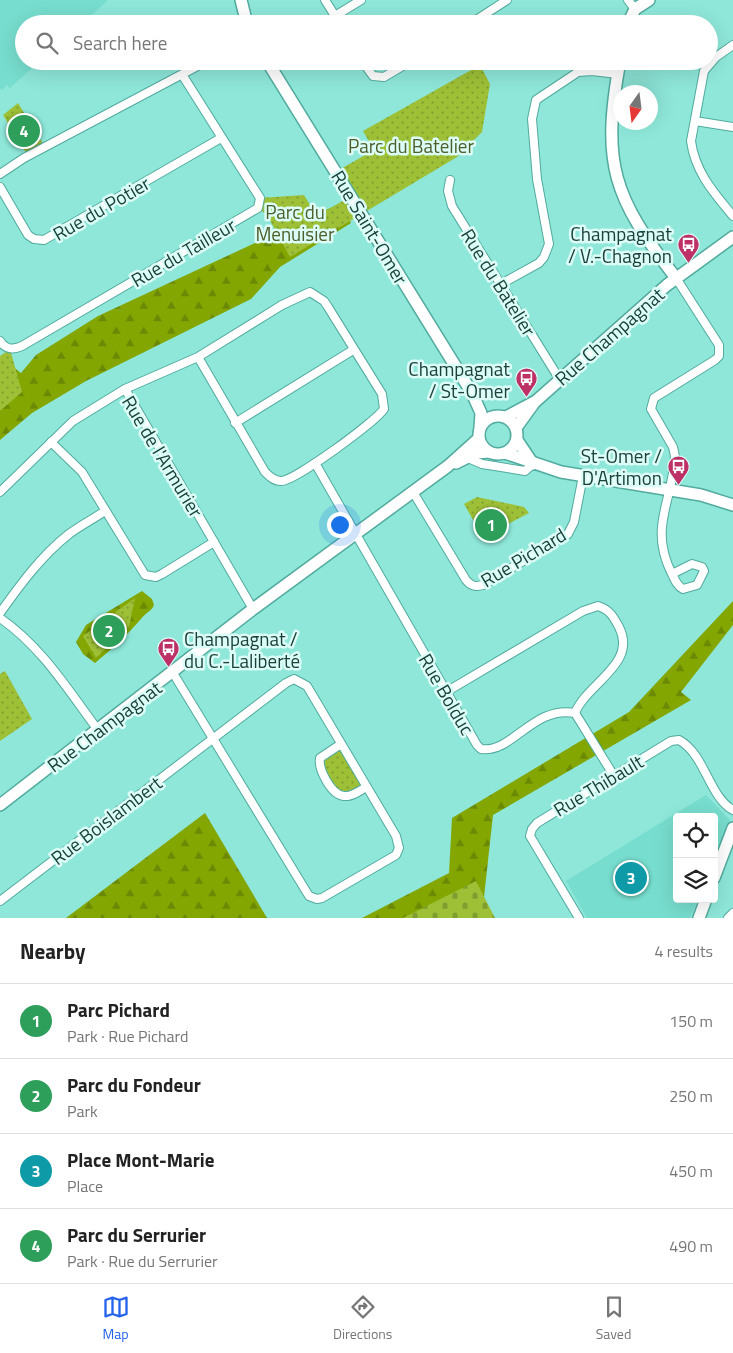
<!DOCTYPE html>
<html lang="en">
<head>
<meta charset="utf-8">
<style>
	body { margin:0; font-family:"Titillium Web",sans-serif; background:#f2f2f2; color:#222 }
	.controls { position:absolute; right:15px; bottom:15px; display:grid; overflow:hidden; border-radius:5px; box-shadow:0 5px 20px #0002 }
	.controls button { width:45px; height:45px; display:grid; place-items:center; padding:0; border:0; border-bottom:1px solid #e0e0e0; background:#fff; color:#222; font:25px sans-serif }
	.compass { position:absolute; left:613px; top:85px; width:45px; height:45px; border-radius:50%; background:#fff; box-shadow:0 5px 20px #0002; rotate:194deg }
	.you { position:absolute; left:339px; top:524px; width:18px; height:18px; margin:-12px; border:4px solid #fff; border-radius:50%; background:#1a73e8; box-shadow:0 0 0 8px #1a73e833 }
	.badge { display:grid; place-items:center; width:32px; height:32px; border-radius:50%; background:#2563eb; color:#fff; font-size:16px; font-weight:700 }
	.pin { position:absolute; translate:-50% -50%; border:2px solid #fff; box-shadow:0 1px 5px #0006 }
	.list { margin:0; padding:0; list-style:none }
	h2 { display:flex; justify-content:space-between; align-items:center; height:65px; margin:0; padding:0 20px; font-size:21px }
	h2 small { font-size:16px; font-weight:400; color:#767676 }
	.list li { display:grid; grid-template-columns:32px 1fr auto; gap:15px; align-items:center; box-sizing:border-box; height:75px; padding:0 20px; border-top:1px solid #e0e0e0 }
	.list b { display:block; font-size:19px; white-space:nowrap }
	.list p { margin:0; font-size:16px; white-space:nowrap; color:#767676 }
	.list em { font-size:16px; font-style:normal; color:#767676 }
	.icon { flex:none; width:28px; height:28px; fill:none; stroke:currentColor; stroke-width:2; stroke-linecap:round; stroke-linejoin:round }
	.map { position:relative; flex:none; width:733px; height:918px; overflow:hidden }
	.search { position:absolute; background:#fff; box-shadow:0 5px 20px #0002; left:15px; right:15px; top:15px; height:55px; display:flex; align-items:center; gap:12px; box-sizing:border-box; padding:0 18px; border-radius:28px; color:#767676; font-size:19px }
	.sheet { height:365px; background:#fff }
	nav { display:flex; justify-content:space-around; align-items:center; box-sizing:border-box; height:70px; border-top:1px solid #e0e0e0; background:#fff; font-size:14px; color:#767676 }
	nav a { display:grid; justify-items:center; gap:2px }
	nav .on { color:#2563eb }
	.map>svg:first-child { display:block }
</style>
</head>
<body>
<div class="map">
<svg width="733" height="918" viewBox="0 0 733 918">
	<defs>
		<pattern id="forest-firs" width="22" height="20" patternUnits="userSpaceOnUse" patternTransform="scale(1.25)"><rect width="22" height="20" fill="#84a600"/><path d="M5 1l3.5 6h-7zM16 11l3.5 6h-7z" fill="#6b8904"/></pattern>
		<pattern id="cemetery-stones" width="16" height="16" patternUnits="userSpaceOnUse" patternTransform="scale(1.25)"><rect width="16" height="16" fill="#9dc036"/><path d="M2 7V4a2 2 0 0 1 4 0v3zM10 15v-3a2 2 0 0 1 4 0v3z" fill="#7f9e2f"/></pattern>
		<pattern id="park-dots" width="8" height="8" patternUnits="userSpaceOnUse" patternTransform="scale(1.25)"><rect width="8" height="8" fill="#9dc036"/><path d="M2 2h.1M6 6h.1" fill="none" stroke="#7f9e2f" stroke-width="1.8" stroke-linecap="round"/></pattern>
	</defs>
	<rect width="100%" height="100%" fill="#8ee7d9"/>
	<!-- built -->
	<g fill="#77ddce">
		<polygon points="0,0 108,0 82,24 24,24 24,61 40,61 10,88 7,85 2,90 0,88"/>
		<polygon points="706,795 730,820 714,858 714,817 677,817 677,899 698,899 690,918 587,918 566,881"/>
	</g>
	<!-- forest -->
	<g fill="url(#forest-firs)">
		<polygon points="341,203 351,223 280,267 251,299 86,381 32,413 0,440 0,357 21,373 36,355 98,316"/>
		<path d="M142,591L152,599L154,605C152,611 145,613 141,619C127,635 112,649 95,663L83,654L76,642L86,625Z"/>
		<polygon points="733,601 733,625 681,692 691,700 493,815 484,897 448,918 362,918 449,873 452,818 629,712"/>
		<polygon points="205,813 267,918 66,918"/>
	</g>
	<!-- cemetery -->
	<polygon fill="url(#cemetery-stones)" points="476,881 495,918 403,918"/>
	<!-- park -->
	<g fill="url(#park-dots)">
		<polygon points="480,65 490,84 482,132 457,157 290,257 267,215 258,208 260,198 304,195 317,216 351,196 337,171 374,150 363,131"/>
		<polygon points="18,103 45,147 28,156 3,115"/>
		<polygon points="10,349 22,392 0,411 0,356"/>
		<polygon points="477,497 524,507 529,513 483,537 464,504"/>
		<polygon points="135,598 129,627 96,658 83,636"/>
		<polygon points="5,671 32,719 0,741 0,674"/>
		<polygon points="341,744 366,787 347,797 329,783 320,758"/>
	</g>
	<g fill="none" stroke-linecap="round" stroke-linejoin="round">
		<defs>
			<g id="street">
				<polyline points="325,0 340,24"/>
				<polyline points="628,0 635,9"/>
				<polyline points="335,16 361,0"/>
				<polyline points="470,24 507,0"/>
				<path d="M733,45L716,57L704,71L691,141C695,172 714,193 733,216"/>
				<polyline points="362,61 373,76 384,77 411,61"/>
				<polyline points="695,121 733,127"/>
				<polyline points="0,174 24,158 207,61"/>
				<polyline points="450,180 448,191 452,206 560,380"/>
				<polyline points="0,187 28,235 34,239 44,240 221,138"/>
				<polyline points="501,284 539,263 544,257 549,244 537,179 532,119 536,100 578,72 592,71 618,74"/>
				<path d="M0,341C6,350 13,350 22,346L258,208L260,198L183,76"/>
				<polyline points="125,389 253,609"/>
				<polyline points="235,423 353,350"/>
				<polyline points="51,442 82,472 145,575 156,577 162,574 214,542"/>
				<polyline points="468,458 482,464 525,471 533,464"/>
				<path d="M315,463L477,745L481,749C512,754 533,705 575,713L614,776"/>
				<path d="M0,492L73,421L125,389L198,357L282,305L310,292L324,301L328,307L382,394L384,409C375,422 295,481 281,481C274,481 269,476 265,472L198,357"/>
				<path d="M413,492L466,580C471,586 475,587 483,585L568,534L574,522L583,476"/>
				<path d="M672,574L692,564L702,567L704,571L697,585L683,589C677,586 675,580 672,574C648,527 673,501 675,456L673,447L651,409L654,398L715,360L719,356V345L676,278"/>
				<path d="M0,613C20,585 41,556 69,534C80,526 93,519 105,511"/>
				<path d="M0,618C42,647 68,690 98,730"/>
				<path d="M446,692L583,611L598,606C610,610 613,616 619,627C638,664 587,683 575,713"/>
				<path d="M341,744L320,758C318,769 331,795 344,796C351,797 360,791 366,787"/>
				<polyline points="0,901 286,683 294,679 307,686 396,836 399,848 396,855 322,898 317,899 309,896 173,673"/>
				<path d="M579,918L530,836L532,829L537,823L671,741L679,740C705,754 709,797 733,810"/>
				<polyline points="728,918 733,913"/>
			</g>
			<g id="secondary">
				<polyline points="241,0 247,24"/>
				<polyline points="628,24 635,9 649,0"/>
				<polyline points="267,61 472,393 481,413 480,427"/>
				<path d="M620,61C601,164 613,197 676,278"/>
				<circle cx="498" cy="435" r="19"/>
				<polyline points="506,417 536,401 667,285 733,237"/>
				<polyline points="516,428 534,403"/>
				<polyline points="517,440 533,464"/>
				<polyline points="505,453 561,472 701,495 733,505"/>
				<polyline points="456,463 476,453 489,452"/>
				<polyline points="0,805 253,609 448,466 478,439"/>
				<polyline points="714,878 733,828"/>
				<polyline points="699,918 706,899"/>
			</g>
		</defs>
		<!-- street casing -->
		<use href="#street" stroke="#51ab9e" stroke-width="10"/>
		<!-- secondary casing -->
		<use href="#secondary" stroke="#51ab9e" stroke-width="14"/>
		<!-- street -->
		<use href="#street" stroke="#fff" stroke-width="8"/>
		<!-- secondary -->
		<use href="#secondary" stroke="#fff" stroke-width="11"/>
	</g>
	<!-- icons -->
	<defs>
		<symbol id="bus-pin" viewBox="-11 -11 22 30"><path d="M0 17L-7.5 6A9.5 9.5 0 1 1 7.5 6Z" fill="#bd3166" stroke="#dcfdf7"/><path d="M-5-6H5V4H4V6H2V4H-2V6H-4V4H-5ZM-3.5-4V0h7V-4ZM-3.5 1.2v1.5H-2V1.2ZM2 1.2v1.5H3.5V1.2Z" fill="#fff"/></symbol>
	</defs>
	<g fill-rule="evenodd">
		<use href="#bus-pin" x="676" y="232" width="25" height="34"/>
		<use href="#bus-pin" x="514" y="366" width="25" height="34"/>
		<use href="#bus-pin" x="666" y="454" width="25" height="34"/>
		<use href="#bus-pin" x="156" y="636" width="25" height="34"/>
	</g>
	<g text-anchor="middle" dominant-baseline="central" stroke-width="5" stroke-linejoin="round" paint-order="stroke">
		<!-- park labels -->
		<g font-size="19" fill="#4e5d29" stroke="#dcfdf7">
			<text x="411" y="145">Parc du Batelier</text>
			<text x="295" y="211">Parc du<tspan x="295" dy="22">Menuisier</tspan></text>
		</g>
		<!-- street labels -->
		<g font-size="19" fill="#1b413b" stroke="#dcfdf7">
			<text transform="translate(101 208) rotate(-30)">Rue du Potier</text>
			<text transform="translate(370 227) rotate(59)">Rue Saint-Omer</text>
			<text transform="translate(183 252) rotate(-30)">Rue du Tailleur</text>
			<text transform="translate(499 282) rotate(58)">Rue du Batelier</text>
			<text transform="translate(609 336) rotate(-41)">Rue Champagnat</text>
			<text transform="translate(163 456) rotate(59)">Rue de l'Armurier</text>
			<text transform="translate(523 557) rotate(-31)">Rue Pichard</text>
			<text transform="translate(447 694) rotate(60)">Rue Bolduc</text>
			<text transform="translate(104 726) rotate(-37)">Rue Champagnat</text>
			<text transform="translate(598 785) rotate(-31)">Rue Thibault</text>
			<text transform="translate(106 820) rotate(-37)">Rue Boislambert</text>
		</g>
		<!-- poi labels -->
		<g font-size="19" fill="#1b413b" stroke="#dcfdf7" text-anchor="end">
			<text x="672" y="233">Champagnat<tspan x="672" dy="22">/ V.-Chagnon</tspan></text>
			<text x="510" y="368">Champagnat<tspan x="510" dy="22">/ St-Omer</tspan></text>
			<text x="662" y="455">St-Omer /<tspan x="662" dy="22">D'Artimon</tspan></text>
			<text x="184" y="638" text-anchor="start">Champagnat /<tspan x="184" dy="22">du C.-Laliberté</tspan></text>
		</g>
	</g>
</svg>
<div class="controls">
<button><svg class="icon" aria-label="locate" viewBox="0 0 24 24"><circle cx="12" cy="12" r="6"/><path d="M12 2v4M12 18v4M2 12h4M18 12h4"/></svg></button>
<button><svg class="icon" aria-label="layers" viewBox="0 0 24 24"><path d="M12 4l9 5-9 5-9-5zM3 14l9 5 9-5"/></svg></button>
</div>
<svg class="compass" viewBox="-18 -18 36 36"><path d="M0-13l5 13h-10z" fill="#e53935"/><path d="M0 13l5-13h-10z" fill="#767676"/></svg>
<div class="you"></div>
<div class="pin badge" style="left:491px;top:525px;background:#2e9e5b">1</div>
<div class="pin badge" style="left:109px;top:631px;background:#2e9e5b">2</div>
<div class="pin badge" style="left:631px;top:878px;background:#0f9aa8">3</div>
<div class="pin badge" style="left:24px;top:131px;background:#2e9e5b">4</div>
<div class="search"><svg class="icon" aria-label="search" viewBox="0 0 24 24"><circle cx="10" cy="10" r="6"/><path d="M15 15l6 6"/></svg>Search here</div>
</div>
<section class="sheet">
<h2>Nearby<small>4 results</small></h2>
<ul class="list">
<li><span class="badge" style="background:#2e9e5b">1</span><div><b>Parc Pichard</b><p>Park · Rue Pichard</p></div><em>150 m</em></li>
<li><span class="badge" style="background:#2e9e5b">2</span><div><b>Parc du Fondeur</b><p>Park</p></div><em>250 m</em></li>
<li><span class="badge" style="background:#0f9aa8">3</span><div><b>Place Mont-Marie</b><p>Place</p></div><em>450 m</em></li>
<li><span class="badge" style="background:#2e9e5b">4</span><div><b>Parc du Serrurier</b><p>Park · Rue du Serrurier</p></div><em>490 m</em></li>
</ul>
</section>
<nav>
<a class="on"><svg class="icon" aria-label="map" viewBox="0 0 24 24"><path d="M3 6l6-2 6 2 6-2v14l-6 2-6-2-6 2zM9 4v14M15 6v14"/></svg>Map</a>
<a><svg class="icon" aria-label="directions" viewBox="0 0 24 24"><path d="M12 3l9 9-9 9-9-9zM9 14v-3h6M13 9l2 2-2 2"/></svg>Directions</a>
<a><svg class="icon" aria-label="saved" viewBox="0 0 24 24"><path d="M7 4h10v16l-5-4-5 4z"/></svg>Saved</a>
</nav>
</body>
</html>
